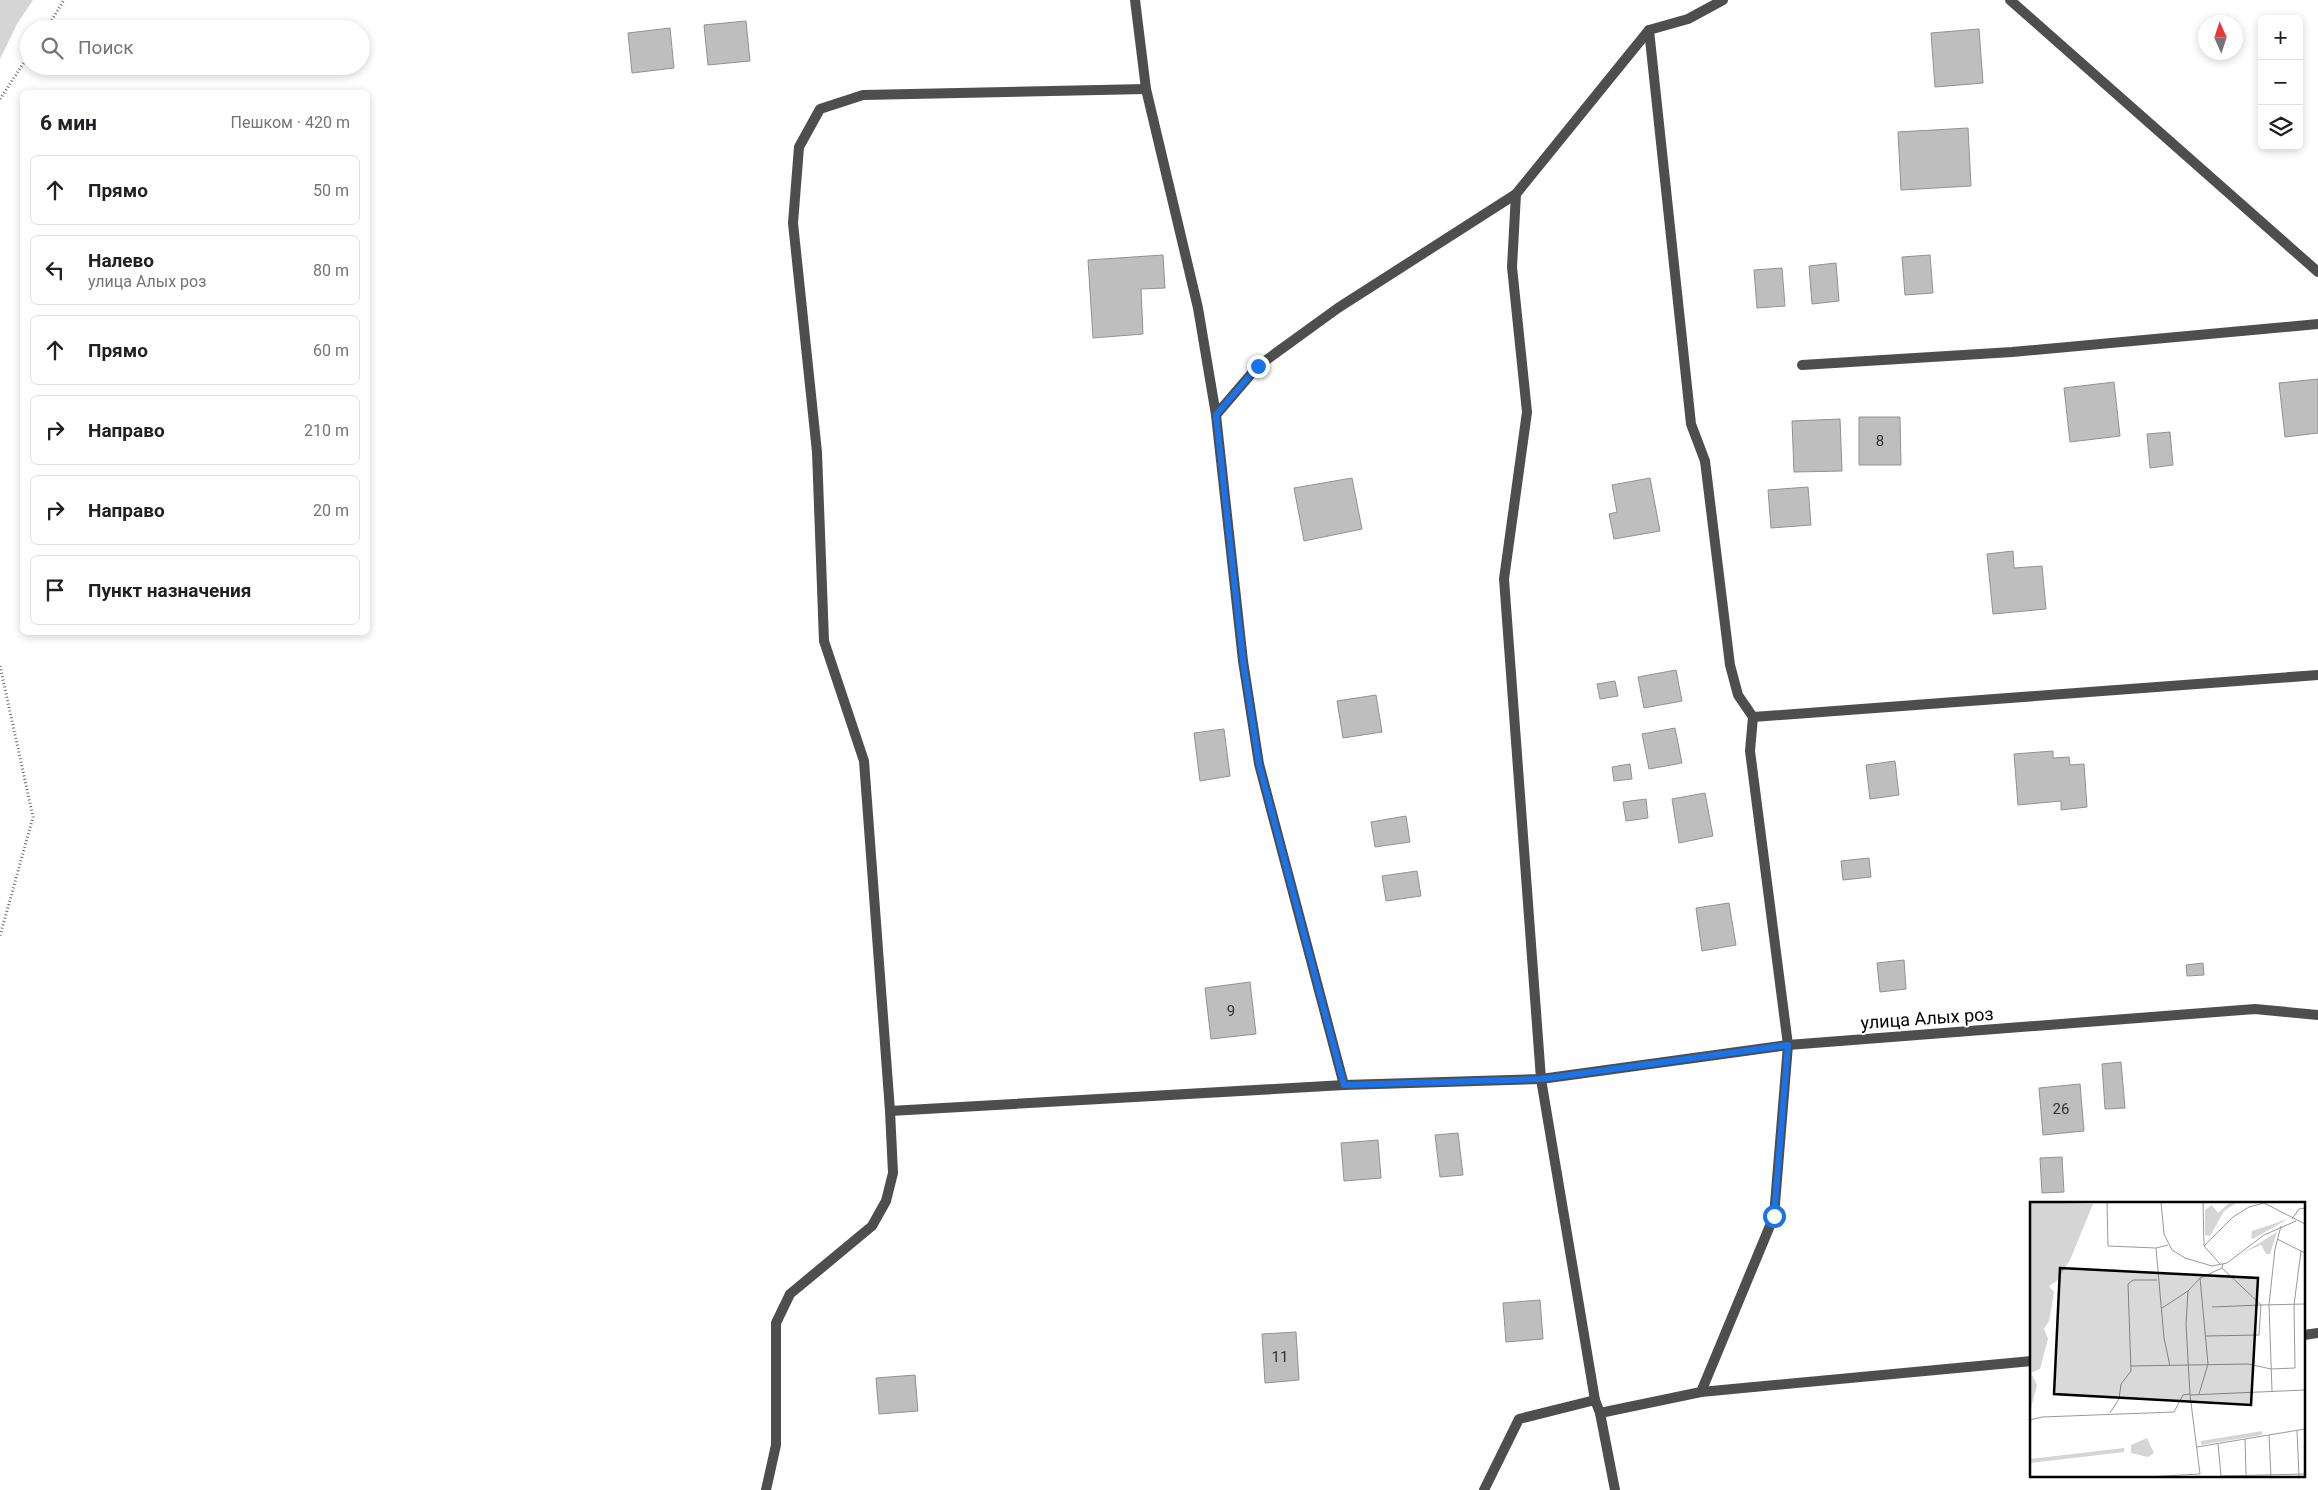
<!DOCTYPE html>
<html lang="ru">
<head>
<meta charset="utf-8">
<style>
	body { margin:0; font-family:Roboto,sans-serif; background:#f2f2f2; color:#202124 }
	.controls { position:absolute; right:15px; top:15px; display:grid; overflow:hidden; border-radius:8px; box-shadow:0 2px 8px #0003 }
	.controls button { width:45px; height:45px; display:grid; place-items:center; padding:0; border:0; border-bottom:1px solid #e0e0e0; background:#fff; color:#202124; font:25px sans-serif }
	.compass { position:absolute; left:2198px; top:15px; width:45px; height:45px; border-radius:50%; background:#fff; box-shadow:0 2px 8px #0003; rotate:357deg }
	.stop { position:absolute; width:15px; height:15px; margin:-11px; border:4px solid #1a73e8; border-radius:50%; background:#fff }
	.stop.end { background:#1a73e8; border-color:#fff; box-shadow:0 1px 5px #0008 }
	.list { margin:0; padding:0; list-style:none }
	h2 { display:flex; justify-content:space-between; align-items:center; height:65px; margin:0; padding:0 20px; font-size:21px }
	h2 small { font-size:16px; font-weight:400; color:#757577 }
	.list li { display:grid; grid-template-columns:32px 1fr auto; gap:15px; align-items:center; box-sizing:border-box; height:70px; margin:0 10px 10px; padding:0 10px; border:1px solid #e0e0e0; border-radius:8px }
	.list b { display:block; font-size:19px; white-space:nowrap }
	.list p { margin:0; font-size:16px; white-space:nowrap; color:#757577 }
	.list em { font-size:16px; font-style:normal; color:#757577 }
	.icon { flex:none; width:28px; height:28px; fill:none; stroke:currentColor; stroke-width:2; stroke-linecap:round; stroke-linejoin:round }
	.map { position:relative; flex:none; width:2318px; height:1490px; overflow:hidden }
	.search { position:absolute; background:#fff; box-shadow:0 2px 8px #0003; left:20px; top:20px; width:350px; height:55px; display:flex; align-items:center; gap:12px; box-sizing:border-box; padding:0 18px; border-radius:28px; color:#757577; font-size:19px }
	.panel { position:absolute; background:#fff; box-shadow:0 2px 8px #0003; left:20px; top:90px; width:350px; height:545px; border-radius:8px }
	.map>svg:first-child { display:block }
</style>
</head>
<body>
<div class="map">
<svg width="2318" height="1490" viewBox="0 0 2318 1490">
	<rect width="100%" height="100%" fill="#fff"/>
	<!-- green -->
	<polygon fill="#d5d5d5" points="0,0 33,0 17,24 0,59"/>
	<!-- building -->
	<g fill="#bebebe" stroke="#929292">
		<polygon points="746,21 750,61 708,65 704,25"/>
		<polygon points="670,28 674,68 632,73 628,33"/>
		<polygon points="1979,29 1983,83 1935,87 1931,33"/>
		<polygon points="1968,128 1971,186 1901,190 1898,132"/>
		<polygon points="1163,255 1165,288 1141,289 1143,334 1093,338 1088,260"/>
		<polygon points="1930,255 1933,293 1905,295 1902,257"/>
		<polygon points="1836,263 1839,301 1812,304 1809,266"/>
		<polygon points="1782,268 1785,306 1757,308 1754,270"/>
		<polygon points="2318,379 2318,433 2285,437 2279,383"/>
		<polygon points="2114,382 2120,436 2070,442 2064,388"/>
		<polygon points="1859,417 1900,417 1901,465 1859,465"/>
		<polygon points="1840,419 1842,471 1794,472 1792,421"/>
		<polygon points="2170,432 2173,465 2150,468 2147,434"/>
		<polygon points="1352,478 1362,529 1304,541 1294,488"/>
		<polygon points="1650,478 1660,531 1614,539 1609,514 1617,512 1612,485"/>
		<polygon points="1808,487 1811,525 1771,528 1768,490"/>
		<polygon points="2013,551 2014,568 2042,566 2046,609 1993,614 1987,554"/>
		<polygon points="1676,670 1682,701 1644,708 1638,677"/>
		<polygon points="1615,681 1618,696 1600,699 1597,684"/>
		<polygon points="1376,695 1382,732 1343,738 1337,701"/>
		<polygon points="1675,728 1682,763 1649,769 1642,734"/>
		<polygon points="1224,729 1230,776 1200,781 1194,733"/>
		<polygon points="2053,751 2053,758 2069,757 2070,765 2084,764 2087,807 2061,810 2061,801 2018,805 2014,754"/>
		<polygon points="1895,761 1899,795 1870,799 1866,765"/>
		<polygon points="1630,764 1632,779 1614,781 1612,767"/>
		<polygon points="1705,793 1713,836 1679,843 1672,799"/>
		<polygon points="1646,799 1648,818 1626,821 1623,802"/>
		<polygon points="1406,816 1410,842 1375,847 1371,822"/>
		<polygon points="1869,858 1871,877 1843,880 1841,861"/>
		<polygon points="1417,871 1421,896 1386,901 1382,876"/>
		<polygon points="1729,903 1736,945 1702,951 1696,908"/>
		<polygon points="1904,960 1906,989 1880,992 1877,963"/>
		<polygon points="2203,963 2204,975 2187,976 2186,965"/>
		<polygon points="1250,982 1256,1034 1211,1039 1205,988"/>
		<polygon points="2121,1062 2125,1108 2105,1109 2102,1064"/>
		<polygon points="2080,1084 2084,1131 2043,1135 2039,1088"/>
		<polygon points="1458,1133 1463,1175 1440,1177 1435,1135"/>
		<polygon points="1378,1140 1381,1178 1344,1181 1341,1143"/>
		<polygon points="2062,1157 2064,1192 2042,1193 2040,1158"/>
		<polygon points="1540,1300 1543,1339 1506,1342 1503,1303"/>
		<polygon points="1296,1332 1299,1380 1265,1383 1262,1334"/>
		<polygon points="915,1375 918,1411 879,1414 876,1378"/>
	</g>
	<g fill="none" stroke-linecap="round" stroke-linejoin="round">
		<!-- path -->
		<g stroke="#707070" stroke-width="3" stroke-dasharray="1 2.5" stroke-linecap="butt">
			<polyline points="46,29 64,0"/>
			<polyline points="0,99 29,55"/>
			<polyline points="0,666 33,817 0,936"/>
		</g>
		<!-- minor -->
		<g stroke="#4e4e4e" stroke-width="10">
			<polyline points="1135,0 1146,89 1198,308 1216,415 1243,661 1259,764 1344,1085"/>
			<polyline points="1723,0 1688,19 1649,30 1516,194 1512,267 1527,412 1504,579 1541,1079 1595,1400 1600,1413 1701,1392 2032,1361"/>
			<polyline points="2010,0 2318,272"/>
			<polyline points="1649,30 1691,424 1705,461 1730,665 1738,695 1753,717 1750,751 1788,1045 1774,1216 1701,1392"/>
			<polyline points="1802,365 2012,352 2318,324"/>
			<polyline points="1216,415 1258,366 1338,308 1516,194"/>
			<polyline points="1753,717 2318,675"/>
			<polyline points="890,1111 1344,1085 1541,1079 1788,1045 2255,1009 2318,1015"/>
			<polyline points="2304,1335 2318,1333"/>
			<polyline points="1600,1413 1615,1490"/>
			<polyline points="766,1490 776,1445 776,1323 790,1294 872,1226 886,1201 893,1173 890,1111 864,761 824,641 817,452 793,223 799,147 820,109 863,95 1146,89"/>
			<polyline points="1484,1490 1519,1419 1595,1400"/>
		</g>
	</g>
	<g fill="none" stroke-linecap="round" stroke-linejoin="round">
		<!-- route -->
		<polyline stroke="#1a73e8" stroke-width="6" points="1258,366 1216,415 1243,661 1259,764 1344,1085 1541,1079 1788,1045 1774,1216"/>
	</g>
	<g text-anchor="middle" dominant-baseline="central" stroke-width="4" stroke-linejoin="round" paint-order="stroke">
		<!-- number labels -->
		<g font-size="15" fill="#303030">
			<text x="1880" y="441">8</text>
			<text x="1231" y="1011">9</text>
			<text x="2061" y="1109">26</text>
			<text x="1280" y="1357">11</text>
		</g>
		<!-- street labels -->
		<g font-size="18" fill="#000" stroke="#fff">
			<text transform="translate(1927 1018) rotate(-4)">улица Алых роз</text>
		</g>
	</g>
	<!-- overview -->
	<g transform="translate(2030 1202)">
		<rect width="275" height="275" fill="#fff"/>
		<path d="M0,0L63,2L40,58L27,79L19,84L24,90L19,119L14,127L18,137L10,167L1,171L7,183L0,210ZM200,0H208L194,9L180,34L175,33V8L182,3L188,11ZM258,17L223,37L221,36L222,29ZM247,30L240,52H236L231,43L213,51ZM232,229V233L171,243V239ZM117,236L124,251L118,255L101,251V243ZM94,246V250L0,261V257Z" fill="#d5d5d5"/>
		<path fill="none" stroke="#999" stroke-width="1" d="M77,0L78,44L126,46M131,0L134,32L142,48L155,56L182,64L197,61L234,33L266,19M173,0L174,44L190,62M234,1L275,22M262,17L269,7L275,6M247,37L275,51M138,43L126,46L134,136L140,164M174,44L203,15L219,5L234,1M193,62L192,66L170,76L158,89L156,122L160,193L275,188M182,105L231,103L192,66M132,106L158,89M176,134L229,133L231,103L275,102M101,164L218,162L241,167L265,166L264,103L271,49M242,189L239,103L245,47L251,24M169,192L178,162L170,76M80,211L89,197L91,182L101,169L98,82L103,78H127M0,218L12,215L144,210L153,193L160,192M267,228L269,275M239,233L241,275M215,237L216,273M188,242L191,274L275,272M167,245L275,227M116,275L170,272L160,193"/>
		<path fill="#000" fill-opacity="0.15" stroke="#000" stroke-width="2.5" d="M30,66L228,76L221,203L24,192Z"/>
		<rect width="275" height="275" fill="none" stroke="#000" stroke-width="2.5"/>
	</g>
</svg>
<div class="controls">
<button>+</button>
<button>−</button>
<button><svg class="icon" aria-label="layers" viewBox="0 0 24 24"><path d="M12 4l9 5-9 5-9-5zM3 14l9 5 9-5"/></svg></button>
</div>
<svg class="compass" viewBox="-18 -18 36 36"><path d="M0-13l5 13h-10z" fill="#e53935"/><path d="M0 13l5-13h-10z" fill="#757577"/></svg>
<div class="stop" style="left:1774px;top:1216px"></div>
<div class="stop end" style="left:1258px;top:366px"></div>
<div class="search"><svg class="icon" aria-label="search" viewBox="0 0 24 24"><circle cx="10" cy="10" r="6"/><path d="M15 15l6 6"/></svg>Поиск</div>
<section class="panel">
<h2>6 мин<small>Пешком · 420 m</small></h2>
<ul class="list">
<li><svg class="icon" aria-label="ahead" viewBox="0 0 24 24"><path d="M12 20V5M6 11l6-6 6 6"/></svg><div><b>Прямо</b></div><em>50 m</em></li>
<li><svg class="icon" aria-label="left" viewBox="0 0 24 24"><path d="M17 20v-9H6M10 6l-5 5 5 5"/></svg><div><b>Налево</b><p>улица Алых роз</p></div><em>80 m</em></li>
<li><svg class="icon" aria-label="ahead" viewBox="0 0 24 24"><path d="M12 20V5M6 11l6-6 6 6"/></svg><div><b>Прямо</b></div><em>60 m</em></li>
<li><svg class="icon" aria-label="right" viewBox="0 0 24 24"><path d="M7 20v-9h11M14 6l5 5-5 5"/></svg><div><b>Направо</b></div><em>210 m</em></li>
<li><svg class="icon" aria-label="right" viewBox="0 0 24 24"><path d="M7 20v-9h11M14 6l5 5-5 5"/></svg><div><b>Направо</b></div><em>20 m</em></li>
<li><svg class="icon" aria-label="arrive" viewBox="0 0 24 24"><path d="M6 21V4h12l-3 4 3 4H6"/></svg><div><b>Пункт назначения</b></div></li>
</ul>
</section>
</div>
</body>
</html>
